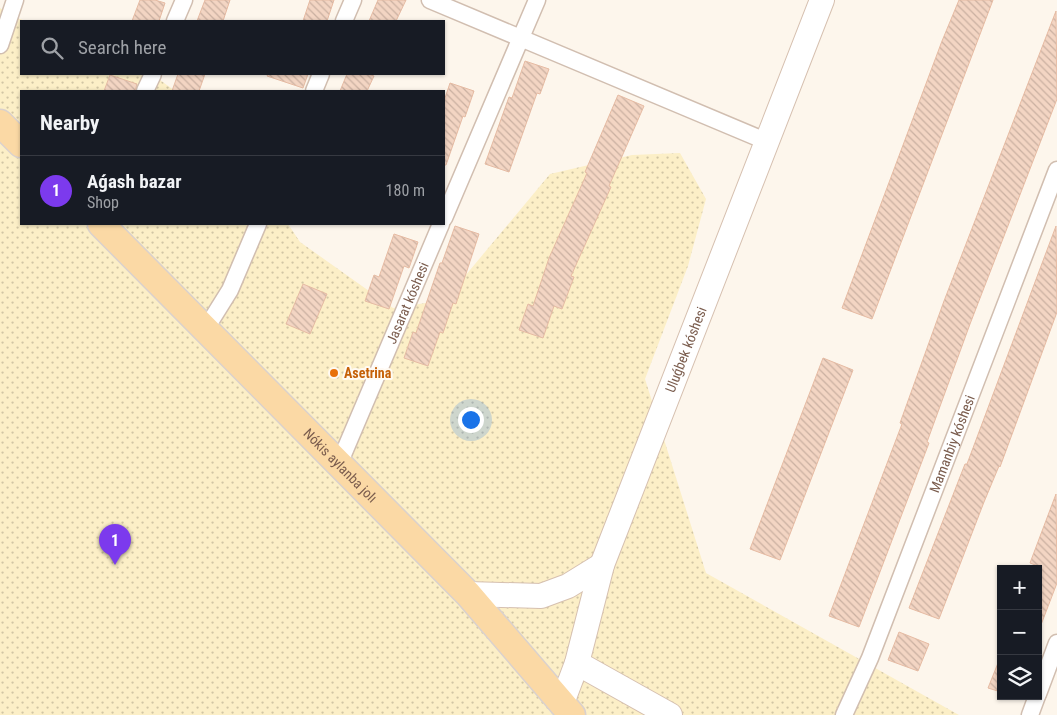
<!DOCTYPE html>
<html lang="en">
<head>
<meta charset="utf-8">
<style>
	body { margin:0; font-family:"Roboto Condensed",sans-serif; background:#20242c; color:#f1f3f6 }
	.controls { position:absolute; right:15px; bottom:15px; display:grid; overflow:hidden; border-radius:0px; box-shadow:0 1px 4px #0004 }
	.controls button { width:45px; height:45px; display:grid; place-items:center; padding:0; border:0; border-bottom:1px solid #363941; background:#171b24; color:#f1f3f6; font:25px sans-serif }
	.you { position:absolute; left:470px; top:419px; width:18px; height:18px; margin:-12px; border:4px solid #fff; border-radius:50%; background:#1a73e8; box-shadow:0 0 0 8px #1a73e833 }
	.badge { display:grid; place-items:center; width:32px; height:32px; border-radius:50%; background:#7c3aed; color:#fff; font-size:16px; font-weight:700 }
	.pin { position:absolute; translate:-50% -41px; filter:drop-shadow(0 1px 2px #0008) }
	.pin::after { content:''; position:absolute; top:26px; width:18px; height:15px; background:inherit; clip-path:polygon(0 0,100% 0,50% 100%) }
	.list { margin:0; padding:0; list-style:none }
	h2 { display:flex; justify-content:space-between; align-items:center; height:65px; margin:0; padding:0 20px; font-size:21px }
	h2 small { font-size:16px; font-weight:400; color:#9ea1a6 }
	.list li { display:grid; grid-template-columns:32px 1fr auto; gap:15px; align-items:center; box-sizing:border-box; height:70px; padding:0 20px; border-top:1px solid #363941 }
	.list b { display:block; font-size:19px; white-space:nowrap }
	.list p { margin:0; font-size:16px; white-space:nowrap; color:#9ea1a6 }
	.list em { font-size:16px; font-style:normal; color:#9ea1a6 }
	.icon { flex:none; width:28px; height:28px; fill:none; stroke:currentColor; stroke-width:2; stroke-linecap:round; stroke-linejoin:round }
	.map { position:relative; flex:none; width:1057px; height:715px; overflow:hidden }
	.search { position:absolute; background:#171b24; box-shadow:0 1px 4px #0004; left:20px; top:20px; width:425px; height:55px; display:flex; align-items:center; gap:12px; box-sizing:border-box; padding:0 18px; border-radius:0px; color:#9ea1a6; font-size:19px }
	.panel { position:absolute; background:#171b24; box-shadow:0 1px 4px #0004; left:20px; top:90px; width:425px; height:135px; border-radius:0px }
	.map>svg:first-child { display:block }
</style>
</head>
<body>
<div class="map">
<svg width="1057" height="715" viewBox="0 0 1057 715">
	<defs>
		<pattern id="sand-dots" width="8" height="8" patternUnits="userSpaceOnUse" patternTransform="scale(1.25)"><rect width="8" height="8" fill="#fcefc7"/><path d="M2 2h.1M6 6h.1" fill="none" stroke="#d1c5a4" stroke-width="1.8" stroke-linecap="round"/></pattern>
		<pattern id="building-back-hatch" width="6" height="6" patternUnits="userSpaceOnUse" patternTransform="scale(1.25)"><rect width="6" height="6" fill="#f3d5c3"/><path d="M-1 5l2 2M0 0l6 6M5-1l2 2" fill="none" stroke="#cab0a1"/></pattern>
	</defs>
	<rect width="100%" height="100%" fill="#fdf6ec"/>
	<!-- sand -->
	<polygon fill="url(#sand-dots)" points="0,8 10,15 25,21 21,21 21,74 149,74 156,77 175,91 21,91 21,224 288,224 300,242 393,308 445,300 550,174 632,155 680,153 706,199 688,266 645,379 706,573 959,715 0,715"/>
	<!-- building -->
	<g fill="url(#building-back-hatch)" stroke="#e6bba3">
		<polygon points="140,0 155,0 165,3 159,21 132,21"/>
		<polygon points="205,0 230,0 223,21 197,21"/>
		<polygon points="310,0 334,0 327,21 303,21"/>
		<polygon points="378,0 406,0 396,21 369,21"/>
		<polygon points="959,0 993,0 872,319 842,308 942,41"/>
		<polygon points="1056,11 1057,99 970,324 927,442 929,443 859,627 829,616 902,424 900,423 944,301"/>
		<polygon points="525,61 549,69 540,94 537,93 509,172 485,164 509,97 512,98"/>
		<polygon points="178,74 205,74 199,91 172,91"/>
		<polygon points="268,74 308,74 303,88 267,76"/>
		<polygon points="347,74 368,74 374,76 367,91 340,91"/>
		<polygon points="110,75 137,84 135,91 104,91"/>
		<polygon points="450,83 474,91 465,117 463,116 446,165 444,165 444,101"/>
		<polygon points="618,95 644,106 609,186 611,187 571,276 574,277 562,309 554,306 543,338 519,330 528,304 533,306 549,258 587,173 585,172"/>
		<polygon points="455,226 479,234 456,304 453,303 443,333 440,332 428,366 404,358 413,332 416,333 440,263 442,263"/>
		<polygon points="1056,226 1057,312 1000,467 999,466 984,502 939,619 909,608 965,464 967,464"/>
		<polygon points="394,234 418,242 409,268 404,266 389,309 365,301 374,275 379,277"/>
		<polygon points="303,284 327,294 310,334 286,324"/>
		<polygon points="823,358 853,370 780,560 750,549"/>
		<polygon points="1056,494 1057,583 1039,630 1038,566 1030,563"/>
		<polygon points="899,632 929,644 918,671 888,660"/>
		<polygon points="1000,658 1001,658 1001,692 988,688"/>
	</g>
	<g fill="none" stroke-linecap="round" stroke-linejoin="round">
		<defs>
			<g id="street">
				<polyline points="430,0 768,142"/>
				<polyline points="175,21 184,0"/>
				<polyline points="344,21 353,0"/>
				<polyline points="0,45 15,0"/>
				<polyline points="145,91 153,74"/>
				<polyline points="314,91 321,74"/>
				<polyline points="444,218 537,0"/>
				<polyline points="205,330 230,290 258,224"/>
				<path id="s1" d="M339,464L441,224"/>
				<polyline points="1038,694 1057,643"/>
				<path id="s2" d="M844,715L870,658L1057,170"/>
				<polyline points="1030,715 1037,696"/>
			</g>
			<g id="secondary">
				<polyline points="468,594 541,596 568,586 602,565"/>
				<polyline points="577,663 670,715"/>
				<path id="s3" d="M562,703L577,663L602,565L822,0"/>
			</g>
			<g id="primary">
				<polyline points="0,123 21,144"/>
				<path id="s4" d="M101,224L468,594L572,715"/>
			</g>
		</defs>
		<!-- street casing -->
		<use href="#street" stroke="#d1beb0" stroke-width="19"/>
		<!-- secondary casing -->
		<use href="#secondary" stroke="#d6c0b0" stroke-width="26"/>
		<!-- primary casing -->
		<use href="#primary" stroke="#dad1cd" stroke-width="29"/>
		<!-- street -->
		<use href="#street" stroke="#fff" stroke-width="16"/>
		<!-- secondary -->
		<use href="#secondary" stroke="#fff" stroke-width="24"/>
		<!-- primary -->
		<use href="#primary" stroke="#fbd9a5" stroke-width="26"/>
	</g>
	<!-- markers -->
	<circle fill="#e8710a" stroke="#fffaf3" stroke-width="2" cx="334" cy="373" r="5"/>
	<g text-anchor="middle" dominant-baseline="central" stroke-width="4" stroke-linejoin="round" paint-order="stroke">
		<!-- street labels -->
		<g font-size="14" fill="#7a5c4d" stroke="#fffaf3">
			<text stroke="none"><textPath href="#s1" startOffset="175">Jasarat kóshesi</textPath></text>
			<text stroke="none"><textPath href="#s3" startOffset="375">Uluǵbek kóshesi</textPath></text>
			<text stroke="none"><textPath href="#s2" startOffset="292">Mamanbiy kóshesi</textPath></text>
			<text stroke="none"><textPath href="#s4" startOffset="340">Nókis aylanba jolı</textPath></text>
		</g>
		<!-- food labels -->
		<g font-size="14" font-weight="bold" fill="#c56008" stroke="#fffaf3" text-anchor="start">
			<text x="344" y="373">Asetrina</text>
		</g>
	</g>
</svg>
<div class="controls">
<button>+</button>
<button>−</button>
<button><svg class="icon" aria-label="layers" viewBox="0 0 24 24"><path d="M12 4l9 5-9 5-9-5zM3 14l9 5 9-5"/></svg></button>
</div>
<div class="you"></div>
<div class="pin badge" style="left:115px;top:565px">1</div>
<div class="search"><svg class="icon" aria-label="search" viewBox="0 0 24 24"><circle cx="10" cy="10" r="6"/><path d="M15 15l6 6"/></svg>Search here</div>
<section class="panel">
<h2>Nearby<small></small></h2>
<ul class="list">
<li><span class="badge">1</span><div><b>Aǵash bazar</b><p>Shop</p></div><em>180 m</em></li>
</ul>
</section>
</div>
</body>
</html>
